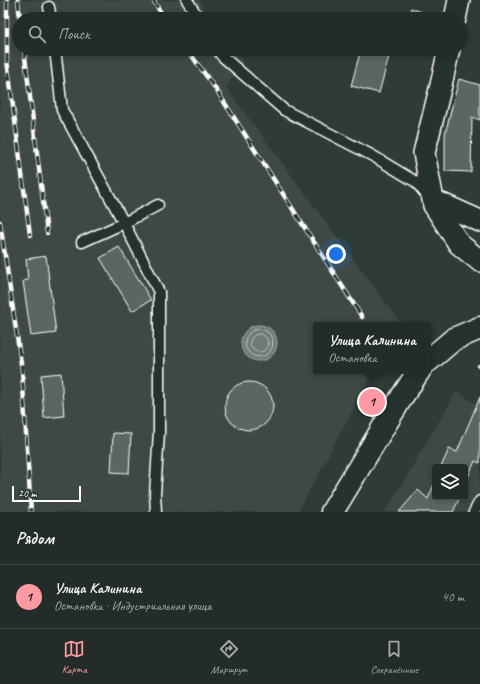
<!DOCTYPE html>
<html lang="ru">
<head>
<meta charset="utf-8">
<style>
	body { margin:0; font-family:Caveat,sans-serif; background:#2f3834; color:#f1f3f6 }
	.controls { position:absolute; right:12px; bottom:12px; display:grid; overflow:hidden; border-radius:4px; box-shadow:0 2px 6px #0003 }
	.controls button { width:36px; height:36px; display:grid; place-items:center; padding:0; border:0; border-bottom:1px solid #404845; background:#232c28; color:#f1f3f6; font:20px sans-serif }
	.scale { position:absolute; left:12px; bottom:10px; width:69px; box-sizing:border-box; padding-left:4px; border:2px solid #fff; border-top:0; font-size:11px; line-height:14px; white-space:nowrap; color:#fff; -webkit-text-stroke:3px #26332d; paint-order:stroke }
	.you { position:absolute; left:336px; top:254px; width:14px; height:14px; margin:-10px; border:3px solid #fff; border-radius:50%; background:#1a73e8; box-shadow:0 0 0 6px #1a73e833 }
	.badge { display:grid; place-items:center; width:26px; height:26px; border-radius:50%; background:#ff9aa2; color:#111; font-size:13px; font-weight:700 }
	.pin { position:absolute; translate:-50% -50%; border:2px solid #fff; box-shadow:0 1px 4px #0006 }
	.popup { position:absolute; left:313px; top:322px; width:118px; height:52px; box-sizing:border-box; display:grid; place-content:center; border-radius:4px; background:#232c28; filter:drop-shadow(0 1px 3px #0005); font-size:13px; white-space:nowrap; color:#a3a7a8 }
	.popup b { font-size:15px; color:#f1f3f6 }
	.popup::after { content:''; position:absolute; left:50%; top:100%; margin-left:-8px; border:8px solid transparent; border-top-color:#232c28 }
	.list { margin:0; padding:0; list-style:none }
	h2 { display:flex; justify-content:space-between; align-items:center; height:52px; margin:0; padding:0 16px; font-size:17px }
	h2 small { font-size:13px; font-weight:400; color:#a3a7a8 }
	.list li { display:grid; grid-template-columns:26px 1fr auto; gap:12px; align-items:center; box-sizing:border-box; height:64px; padding:0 16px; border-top:1px solid #404845 }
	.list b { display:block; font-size:15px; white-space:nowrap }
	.list p { margin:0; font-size:13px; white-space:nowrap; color:#a3a7a8 }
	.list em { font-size:13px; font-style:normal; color:#a3a7a8 }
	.icon { flex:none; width:22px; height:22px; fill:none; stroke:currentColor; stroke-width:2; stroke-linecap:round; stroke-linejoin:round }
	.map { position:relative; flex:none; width:480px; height:512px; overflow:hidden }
	.search { position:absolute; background:#232c28; box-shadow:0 2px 6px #0003; left:12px; right:12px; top:12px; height:44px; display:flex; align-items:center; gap:10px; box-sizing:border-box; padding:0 14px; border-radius:22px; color:#a3a7a8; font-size:15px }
	.sheet { height:116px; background:#232c28 }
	nav { display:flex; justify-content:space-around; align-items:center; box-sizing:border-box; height:56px; border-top:1px solid #404845; background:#232c28; font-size:11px; color:#a3a7a8 }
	nav a { display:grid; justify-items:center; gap:2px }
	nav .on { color:#ff9aa2 }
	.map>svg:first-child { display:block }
</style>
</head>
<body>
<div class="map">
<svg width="480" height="512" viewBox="0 0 480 512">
	<rect width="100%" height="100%" fill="#2f3b35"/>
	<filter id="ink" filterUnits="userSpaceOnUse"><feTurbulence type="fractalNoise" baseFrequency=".025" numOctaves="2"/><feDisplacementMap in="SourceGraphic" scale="8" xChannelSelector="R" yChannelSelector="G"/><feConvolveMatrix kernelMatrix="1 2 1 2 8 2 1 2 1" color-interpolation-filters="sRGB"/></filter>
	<g filter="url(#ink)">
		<!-- built -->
		<g fill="#3c4842" fill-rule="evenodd">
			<polygon points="0,0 199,0 211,19 19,19 19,49 233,49 244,61 226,87 401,323 399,325 316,325 316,371 374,371 298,512 0,512"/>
			<path d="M457,391L480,407V512H385ZM435,467H465V497H435Z"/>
		</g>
		<!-- water -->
		<circle fill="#707975" stroke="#a9afac" cx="259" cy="343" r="18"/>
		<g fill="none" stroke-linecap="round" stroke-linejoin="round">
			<!-- shore -->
			<g stroke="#c6c9c8" stroke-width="1">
				<circle cx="259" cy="343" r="14"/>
				<circle cx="259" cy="343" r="9"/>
			</g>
		</g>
		<!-- building -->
		<g fill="#5b6661" stroke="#fff">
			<polygon points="411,8 440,19 407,19"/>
			<polygon points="361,49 391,49 379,93 351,86"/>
			<polygon points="459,79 480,85 480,120 472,117 471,172 445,171 445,134"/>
			<polygon points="119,247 151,300 132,311 100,258"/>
			<polygon points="46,256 56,333 31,336 23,281 28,280 26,259"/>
			<polygon points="61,373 64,416 44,418 41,375"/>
			<circle cx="249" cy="406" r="24"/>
			<polygon points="480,397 480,463 475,461 465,484 465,467 441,467 449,449 457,452"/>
			<polygon points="113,433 131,434 129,473 111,472"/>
			<polygon points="435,482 435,497 460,497 453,512 399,512 418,490 428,499"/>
		</g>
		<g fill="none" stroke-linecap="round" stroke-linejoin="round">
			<defs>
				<g id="lane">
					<polyline points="187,0 199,19"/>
					<polyline points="49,7 51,19"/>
					<polyline points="55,49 62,110 124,223 159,292 159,432 155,494 156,512"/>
					<polyline points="217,49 222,56 284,110 373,156 416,182 428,197"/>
					<polyline points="82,242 124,223 158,205"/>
					<polyline points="474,512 480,501"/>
				</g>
				<g id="street">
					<polyline points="455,19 459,0"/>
					<polyline points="449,49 441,85 424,153 434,205 459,244 480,261"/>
					<polyline points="434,205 442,204 480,221"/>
				</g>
				<g id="secondary">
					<polyline points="428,361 454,339 480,328"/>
					<polyline points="332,512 403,395 419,371"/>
				</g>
			</defs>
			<!-- lane casing -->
			<use href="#lane" stroke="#fff" stroke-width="13"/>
			<!-- street casing -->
			<use href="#street" stroke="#fff" stroke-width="24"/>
			<!-- secondary casing -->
			<use href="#secondary" stroke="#fff" stroke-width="25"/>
			<!-- lane -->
			<use href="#lane" stroke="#26332d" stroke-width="10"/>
			<!-- street -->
			<use href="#street" stroke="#26332d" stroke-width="21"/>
			<!-- secondary -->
			<use href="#secondary" stroke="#26332d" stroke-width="22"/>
			<defs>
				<g id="rail">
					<polyline points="7,0 7,60 30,235"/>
					<polyline points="18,0 20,19"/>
					<polyline points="153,0 165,19"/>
					<polyline points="24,49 47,233"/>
					<polyline points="187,49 217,91 362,317"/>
					<polyline points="0,222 22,370 31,512"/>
					<polyline points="479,366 480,366"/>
				</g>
			</defs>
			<!-- rail casing -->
			<use href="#rail" stroke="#fff" stroke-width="4.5"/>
			<!-- rail -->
			<use href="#rail" stroke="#26332d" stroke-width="3" stroke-dasharray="9" stroke-linecap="butt"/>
		</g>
	</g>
</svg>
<div class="controls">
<button><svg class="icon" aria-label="layers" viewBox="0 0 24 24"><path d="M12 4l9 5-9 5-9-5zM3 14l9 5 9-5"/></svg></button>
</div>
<div class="scale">20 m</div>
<div class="you"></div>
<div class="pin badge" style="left:372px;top:402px">1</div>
<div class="popup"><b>Улица Калинина</b>Остановка</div>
<div class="search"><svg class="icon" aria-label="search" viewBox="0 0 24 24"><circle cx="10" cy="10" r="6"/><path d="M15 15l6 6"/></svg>Поиск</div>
</div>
<section class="sheet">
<h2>Рядом<small></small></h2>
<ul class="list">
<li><span class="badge">1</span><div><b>Улица Калинина</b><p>Остановка · Индустриальная улица</p></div><em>40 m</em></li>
</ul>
</section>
<nav>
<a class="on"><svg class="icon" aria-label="map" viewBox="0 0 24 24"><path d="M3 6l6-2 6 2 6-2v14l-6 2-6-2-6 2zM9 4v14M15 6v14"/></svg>Карта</a>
<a><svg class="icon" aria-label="directions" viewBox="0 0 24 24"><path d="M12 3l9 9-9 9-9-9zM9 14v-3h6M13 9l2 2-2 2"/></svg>Маршрут</a>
<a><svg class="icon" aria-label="saved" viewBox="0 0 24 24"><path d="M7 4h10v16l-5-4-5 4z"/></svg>Сохранённые</a>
</nav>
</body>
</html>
